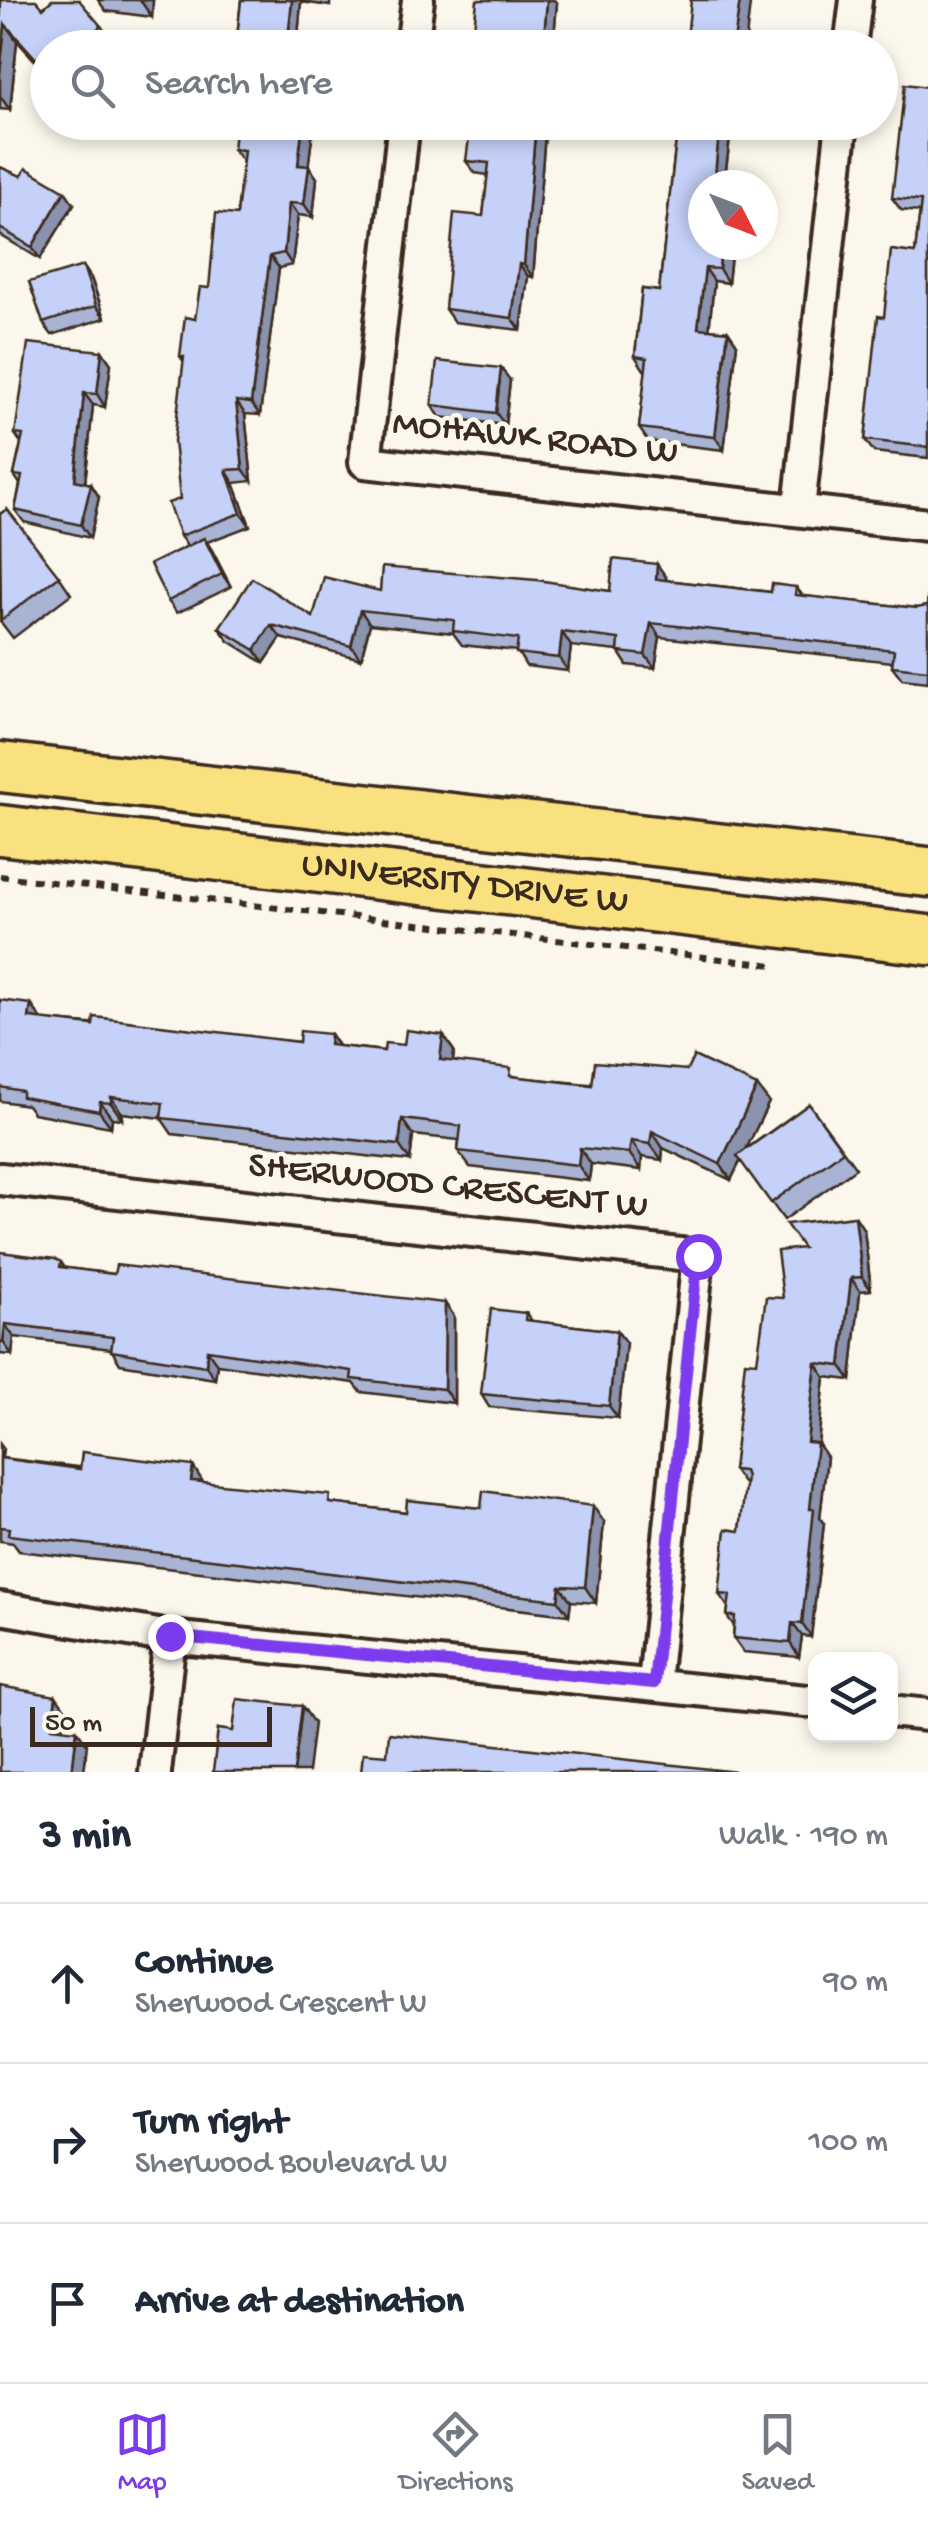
<!DOCTYPE html>
<html lang="en">
<head>
<meta charset="utf-8">
<style>
	body { margin:0; font-family:"Gochi Hand",sans-serif; background:#f2f2f3; color:#1f2937 }
	.controls { position:absolute; right:30px; bottom:30px; display:grid; overflow:hidden; border-radius:20px; box-shadow:0 5px 15px #0003 }
	.controls button { width:90px; height:90px; display:grid; place-items:center; padding:0; border:0; border-bottom:2px solid #e0e1e3; background:#fff; color:#1f2937; font:50px sans-serif }
	.compass { position:absolute; left:688px; top:170px; width:90px; height:90px; border-radius:50%; background:#fff; box-shadow:0 5px 15px #0003; rotate:132deg }
	.scale { position:absolute; left:30px; bottom:25px; width:242px; box-sizing:border-box; padding-left:10px; border:5px solid #3b2a1e; border-top:0; font-size:28px; line-height:35px; white-space:nowrap; color:#3b2a1e; -webkit-text-stroke:8px #fbf7ec; paint-order:stroke }
	.stop { position:absolute; width:30px; height:30px; margin:-22px; border:8px solid #7c3aed; border-radius:50%; background:#fff }
	.stop.end { background:#7c3aed; border-color:#fff; box-shadow:0 2px 10px #0008 }
	.list { margin:0; padding:0; list-style:none }
	h2 { display:flex; justify-content:space-between; align-items:center; height:130px; margin:0; padding:0 40px; font-size:42px }
	h2 small { font-size:32px; font-weight:400; color:#747a83 }
	.list li { display:grid; grid-template-columns:65px 1fr auto; gap:30px; align-items:center; box-sizing:border-box; height:160px; padding:0 40px; border-top:2px solid #e0e1e3 }
	.list b { display:block; font-size:38px; white-space:nowrap }
	.list p { margin:0; font-size:32px; white-space:nowrap; color:#747a83 }
	.list em { font-size:32px; font-style:normal; color:#747a83 }
	.icon { flex:none; width:55px; height:55px; fill:none; stroke:currentColor; stroke-width:2; stroke-linecap:round; stroke-linejoin:round }
	.map { position:relative; flex:none; width:928px; height:1772px; overflow:hidden }
	.search { position:absolute; background:#fff; box-shadow:0 5px 15px #0003; left:30px; right:30px; top:30px; height:110px; display:flex; align-items:center; gap:25px; box-sizing:border-box; padding:0 35px; border-radius:55px; color:#747a83; font-size:38px }
	.sheet { height:610px; background:#fff }
	nav { display:flex; justify-content:space-around; align-items:center; box-sizing:border-box; height:140px; border-top:2px solid #e0e1e3; background:#fff; font-size:28px; color:#747a83 }
	nav a { display:grid; justify-items:center; gap:5px }
	nav .on { color:#7c3aed }
	.map>svg:first-child { display:block }
</style>
</head>
<body>
<div class="map">
<svg width="928" height="1772" viewBox="0 0 928 1772">
	<rect width="100%" height="100%" fill="#fbf7ec"/>
	<filter id="ink" filterUnits="userSpaceOnUse"><feTurbulence type="fractalNoise" baseFrequency=".01" numOctaves="2"/><feDisplacementMap in="SourceGraphic" scale="20" xChannelSelector="R" yChannelSelector="G"/><feConvolveMatrix kernelMatrix="1 2 1 2 8 2 1 2 1" color-interpolation-filters="sRGB"/></filter>
	<g filter="url(#ink)">
		<g fill="none" stroke-linecap="round" stroke-linejoin="round">
			<defs>
				<g id="minor">
					<polyline points="412,48 418,0"/>
					<polyline points="850,48 856,0"/>
					<polyline points="404,122 365,462 928,525"/>
					<polyline points="799,508 842,122"/>
					<polyline points="0,1179 698,1256 654,1683"/>
					<polyline points="0,1608 170,1637 816,1702"/>
					<polyline points="890,1711 928,1715"/>
					<polyline points="155,1772 170,1637"/>
				</g>
				<g id="primary">
					<polyline points="0,767 928,872"/>
					<path id="s1" d="M0,830L928,940"/>
				</g>
			</defs>
			<!-- minor casing -->
			<use href="#minor" stroke="#3b2a1e" stroke-width="38"/>
			<!-- primary casing -->
			<use href="#primary" stroke="#3b2a1e" stroke-width="55"/>
			<!-- path -->
			<polyline stroke="#3b2a1e" stroke-width="6" stroke-dasharray="8 8" stroke-linecap="butt" points="0,876 774,965"/>
			<!-- minor -->
			<use href="#minor" stroke="#fbf7ec" stroke-width="30"/>
			<!-- primary -->
			<use href="#primary" stroke="#fae180" stroke-width="48"/>
		</g>
		<!-- wall -->
		<g fill="#a9b4d5" stroke="#3b2a1e" stroke-width="2.5">
			<polygon points="0,0 43,8 101,26 113,42 109,48 48,48 48,75 17,41 10,110 0,109"/>
			<polygon points="98,0 153,0 152,17 106,11"/>
			<polygon points="241,0 330,0 330,6 301,2 297,48 236,48"/>
			<polygon points="557,3 553,48 490,48 491,43 482,42 474,29"/>
			<polygon points="928,87 928,458 874,452 865,440 884,317 915,253 920,212 901,210 892,198"/>
			<polygon points="314,122 308,166 317,178 313,217 298,215 292,265 279,268 260,415 245,414 252,481 234,483 250,526 207,542 231,587 177,613 168,601 187,546 180,536 184,362 180,356 209,288 237,215 243,162 233,149"/>
			<polygon points="546,122 533,277 528,276 521,330 454,322 445,309 483,216 488,175 475,173 466,161"/>
			<polygon points="678,122 732,122 724,185 703,185 703,245 732,245 728,283 714,281 709,329 728,331 737,344 724,450 648,441 639,428 646,370 644,370 635,356 642,289 659,291"/>
			<polygon points="0,167 74,204 40,259 0,235"/>
			<polygon points="83,266 91,278 105,318 52,335 43,323"/>
			<polygon points="102,351 111,364 105,407 93,405 85,483 91,484 99,497 90,538 24,522 15,510 20,484 14,475 21,443 15,434"/>
			<polygon points="510,380 505,425 440,417 432,405"/>
			<polygon points="0,514 59,576 71,594 13,638 0,621"/>
			<polygon points="666,577 666,580 771,592 796,587 803,596 917,608 927,606 928,595 928,682 902,679 892,666 893,662 660,637 655,668 627,665 618,651 571,646 568,671 526,666 517,651 462,645 453,633 370,624 361,659 281,638 264,663 229,641 219,628 313,617 380,591 610,591"/>
			<polygon points="0,1000 42,1020 299,1042 330,1034 338,1046 384,1051 443,1035 454,1051 453,1061 518,1077 769,1102 746,1149 809,1104 856,1168 784,1220 741,1160 731,1180 663,1148 662,1160 642,1157 641,1170 591,1164 589,1181 470,1167 458,1151 459,1140 413,1135 410,1161 172,1134 161,1118 122,1113 122,1119 112,1118 111,1127 33,1113 27,1105 0,1101"/>
			<polygon points="864,1230 871,1290 860,1291 851,1380 825,1377 818,1444 827,1457 820,1518 824,1523 811,1637 802,1636 799,1657 743,1652 733,1638 734,1626 727,1616 728,1607 719,1594 740,1531 746,1484 743,1483 733,1470 757,1362 803,1248"/>
			<polygon points="0,1252 61,1262 65,1268 454,1316 454,1403 361,1392 354,1383 217,1364 215,1379 120,1364 111,1349 14,1337 12,1355 0,1354"/>
			<polygon points="526,1313 532,1321 617,1331 626,1343 618,1418 489,1407 481,1394"/>
			<polygon points="0,1444 3,1448 2,1458 203,1482 337,1504 406,1512 604,1522 596,1603 571,1601 569,1615 19,1551 13,1543 0,1541"/>
		</g>
		<!-- shaded-wall -->
		<g fill="#8a92ae" stroke="#3b2a1e" stroke-width="2.5">
			<polygon points="140,0 153,0 152,17"/>
			<polygon points="292,0 300,0 301,2 297,48 287,48"/>
			<polygon points="547,0 554,0 557,3 553,48 543,48"/>
			<polygon points="740,0 748,0 750,4 745,48 733,48"/>
			<polygon points="5,24 17,41 10,110 0,96 0,73"/>
			<polygon points="303,122 314,122 307,177 298,165"/>
			<polygon points="536,122 546,122 533,277 524,265"/>
			<polygon points="720,122 732,122 724,185 714,185"/>
			<polygon points="309,166 317,178 313,217 304,204"/>
			<polygon points="65,191 74,204 40,259 32,247"/>
			<polygon points="289,203 298,215 292,265 284,253"/>
			<polygon points="721,245 732,245 728,283 719,269"/>
			<polygon points="270,256 279,268 260,415 251,403"/>
			<polygon points="519,264 528,276 521,330 512,318"/>
			<polygon points="83,266 91,278 105,318 96,306"/>
			<polygon points="705,268 714,281 708,341 698,328"/>
			<polygon points="728,331 737,344 724,450 715,437"/>
			<polygon points="102,351 111,364 105,407 97,394"/>
			<polygon points="501,368 510,380 505,425 496,413"/>
			<polygon points="84,393 93,405 84,493 75,480"/>
			<polygon points="236,401 245,414 252,481 243,469"/>
			<polygon points="226,470 234,483 250,526 241,513"/>
			<polygon points="91,484 99,497 90,538 81,525"/>
			<polygon points="204,538 212,550 231,587 222,574"/>
			<polygon points="657,564 666,577 665,593 656,579"/>
			<polygon points="360,610 370,624 361,659 351,646"/>
			<polygon points="651,623 660,637 655,668 645,655"/>
			<polygon points="271,625 281,638 264,663 255,650"/>
			<polygon points="562,632 571,646 568,671 559,658"/>
			<polygon points="31,1004 42,1020 29,1018"/>
			<polygon points="330,1034 341,1050 329,1045"/>
			<polygon points="443,1035 454,1051 451,1076 440,1060"/>
			<polygon points="757,1086 769,1102 731,1180 720,1164"/>
			<polygon points="111,1097 122,1113 122,1119 111,1103"/>
			<polygon points="100,1102 112,1118 111,1127 99,1111"/>
			<polygon points="402,1119 413,1135 410,1161 399,1145"/>
			<polygon points="652,1131 663,1148 662,1160 650,1144"/>
			<polygon points="631,1141 642,1157 641,1170 629,1153"/>
			<polygon points="580,1148 591,1164 589,1181 578,1165"/>
			<polygon points="855,1216 864,1230 871,1290 862,1277"/>
			<polygon points="851,1278 860,1291 851,1380 841,1366"/>
			<polygon points="445,1303 454,1316 454,1403 444,1389"/>
			<polygon points="5,1324 14,1337 12,1355 3,1342"/>
			<polygon points="617,1331 626,1343 618,1418 609,1406"/>
			<polygon points="207,1350 217,1364 215,1379 206,1366"/>
			<polygon points="816,1363 825,1377 818,1444 827,1457 820,1518 824,1523 811,1637 802,1624 810,1509 807,1442"/>
			<polygon points="193,1466 203,1482 191,1481"/>
			<polygon points="593,1506 604,1522 596,1603 585,1587"/>
			<polygon points="560,1586 571,1601 569,1615 558,1600"/>
			<polygon points="792,1623 802,1636 799,1657 790,1643"/>
			<polygon points="56,1696 66,1710 62,1741 52,1727"/>
			<polygon points="302,1706 314,1723 308,1772 294,1772"/>
			<polygon points="77,1730 87,1744 84,1772 72,1772"/>
		</g>
		<!-- building -->
		<g fill="#c5d1f8" stroke="#3b2a1e" stroke-width="2.5">
			<polygon points="1,0 36,0 43,8 52,0 79,0 101,26 95,31 106,44 102,48 48,48 48,72 5,24 0,73"/>
			<polygon points="241,0 292,0 287,48 236,48"/>
			<polygon points="477,0 547,0 543,48 490,48 492,31 474,29"/>
			<polygon points="691,0 740,0 733,48 686,48"/>
			<polygon points="905,84 928,87 928,447 865,440 878,316 884,317 891,250 915,253 921,201 892,198"/>
			<polygon points="236,122 303,122 298,165 309,166 304,204 289,203 284,253 270,256 251,403 236,401 243,469 226,470 241,513 180,536 168,503 180,499 174,441 184,357 180,356 185,317 195,319 200,287 209,288 216,213 237,215 244,150 233,149"/>
			<polygon points="471,122 536,122 524,265 519,264 512,318 445,309 454,213 483,216 489,163 466,161"/>
			<polygon points="678,122 720,122 714,185 703,185 703,245 721,245 719,269 705,268 698,328 728,331 715,437 639,428 647,358 635,356 642,289 659,291"/>
			<polygon points="0,167 21,176 26,168 65,191 32,247 0,228"/>
			<polygon points="83,266 96,306 43,323 29,282"/>
			<polygon points="28,343 102,351 97,394 84,393 75,480 91,484 81,525 15,510 22,476 14,475 23,435 15,434"/>
			<polygon points="437,361 501,368 496,413 432,405"/>
			<polygon points="7,509 59,576 1,620 0,514"/>
			<polygon points="204,538 222,574 168,601 150,564"/>
			<polygon points="613,559 657,564 656,579 771,592 772,584 796,587 795,595 917,608 927,606 928,595 928,670 892,666 894,650 651,623 645,655 618,652 619,639 562,632 559,658 516,653 518,639 453,631 454,620 360,610 351,646 271,625 255,650 219,628 252,578 313,617 324,577 380,591 382,567 537,580 610,591"/>
			<polygon points="0,1000 31,1004 29,1018 93,1025 94,1017 299,1042 300,1031 330,1034 329,1045 384,1051 385,1043 404,1045 406,1030 443,1035 440,1060 511,1068 510,1076 592,1085 595,1062 687,1070 694,1056 757,1086 720,1164 652,1131 650,1144 631,1141 629,1153 580,1148 578,1165 458,1151 461,1126 402,1119 399,1145 161,1118 163,1103 111,1097 111,1103 100,1102 99,1111 22,1097 22,1091 0,1087"/>
			<polygon points="809,1104 843,1151 771,1203 737,1156"/>
			<polygon points="855,1216 862,1277 851,1278 841,1366 816,1363 807,1442 817,1443 810,1509 814,1509 802,1624 792,1623 790,1643 733,1638 735,1616 727,1616 730,1595 719,1594 726,1529 740,1531 746,1477 744,1471 733,1470 745,1361 757,1362 766,1297 783,1298 777,1251 803,1248 786,1224"/>
			<polygon points="0,1252 55,1259 61,1262 60,1267 114,1274 116,1265 445,1303 444,1389 351,1379 352,1371 207,1350 206,1366 111,1351 113,1337 5,1324 3,1342 0,1342"/>
			<polygon points="491,1309 526,1313 525,1320 617,1331 609,1406 481,1394"/>
			<polygon points="82,1452 193,1466 191,1481 330,1495 329,1503 406,1512 407,1500 481,1508 483,1491 593,1506 585,1587 560,1586 558,1600 8,1535 9,1528 0,1527 0,1458 80,1469"/>
			<polygon points="0,1686 56,1696 52,1727 77,1730 72,1772 0,1772"/>
			<polygon points="237,1699 302,1706 294,1772 213,1772 218,1729 233,1731"/>
			<polygon points="389,1733 737,1772 361,1772 363,1753 387,1755"/>
		</g>
	</g>
	<g fill="none" stroke-linecap="round" stroke-linejoin="round" filter="url(#ink)">
		<!-- route -->
		<polyline stroke="#7c3aed" stroke-width="12" points="170,1636 654,1683 698,1256"/>
	</g>
	<g text-anchor="middle" dominant-baseline="central" stroke-width="9" stroke-linejoin="round" paint-order="stroke">
		<!-- street labels -->
		<g font-size="38" fill="#3b2a1e" stroke="#fbf7ec">
			<text transform="translate(535 440) rotate(6)">MOHAWK ROAD W</text>
			<text stroke="none"><textPath href="#s1" startOffset="468">UNIVERSITY DRIVE W</textPath></text>
			<text transform="translate(448 1188) rotate(6)">SHERWOOD CRESCENT W</text>
		</g>
	</g>
</svg>
<div class="controls">
<button><svg class="icon" aria-label="layers" viewBox="0 0 24 24"><path d="M12 4l9 5-9 5-9-5zM3 14l9 5 9-5"/></svg></button>
</div>
<svg class="compass" viewBox="-18 -18 36 36"><path d="M0-13l5 13h-10z" fill="#e53935"/><path d="M0 13l5-13h-10z" fill="#747a83"/></svg>
<div class="scale">50 m</div>
<div class="stop" style="left:698px;top:1256px"></div>
<div class="stop end" style="left:170px;top:1636px"></div>
<div class="search"><svg class="icon" aria-label="search" viewBox="0 0 24 24"><circle cx="10" cy="10" r="6"/><path d="M15 15l6 6"/></svg>Search here</div>
</div>
<section class="sheet">
<h2>3 min<small>Walk · 190 m</small></h2>
<ul class="list">
<li><svg class="icon" aria-label="ahead" viewBox="0 0 24 24"><path d="M12 20V5M6 11l6-6 6 6"/></svg><div><b>Continue</b><p>Sherwood Crescent W</p></div><em>90 m</em></li>
<li><svg class="icon" aria-label="right" viewBox="0 0 24 24"><path d="M7 20v-9h11M14 6l5 5-5 5"/></svg><div><b>Turn right</b><p>Sherwood Boulevard W</p></div><em>100 m</em></li>
<li><svg class="icon" aria-label="arrive" viewBox="0 0 24 24"><path d="M6 21V4h12l-3 4 3 4H6"/></svg><div><b>Arrive at destination</b></div></li>
</ul>
</section>
<nav>
<a class="on"><svg class="icon" aria-label="map" viewBox="0 0 24 24"><path d="M3 6l6-2 6 2 6-2v14l-6 2-6-2-6 2zM9 4v14M15 6v14"/></svg>Map</a>
<a><svg class="icon" aria-label="directions" viewBox="0 0 24 24"><path d="M12 3l9 9-9 9-9-9zM9 14v-3h6M13 9l2 2-2 2"/></svg>Directions</a>
<a><svg class="icon" aria-label="saved" viewBox="0 0 24 24"><path d="M7 4h10v16l-5-4-5 4z"/></svg>Saved</a>
</nav>
</body>
</html>
